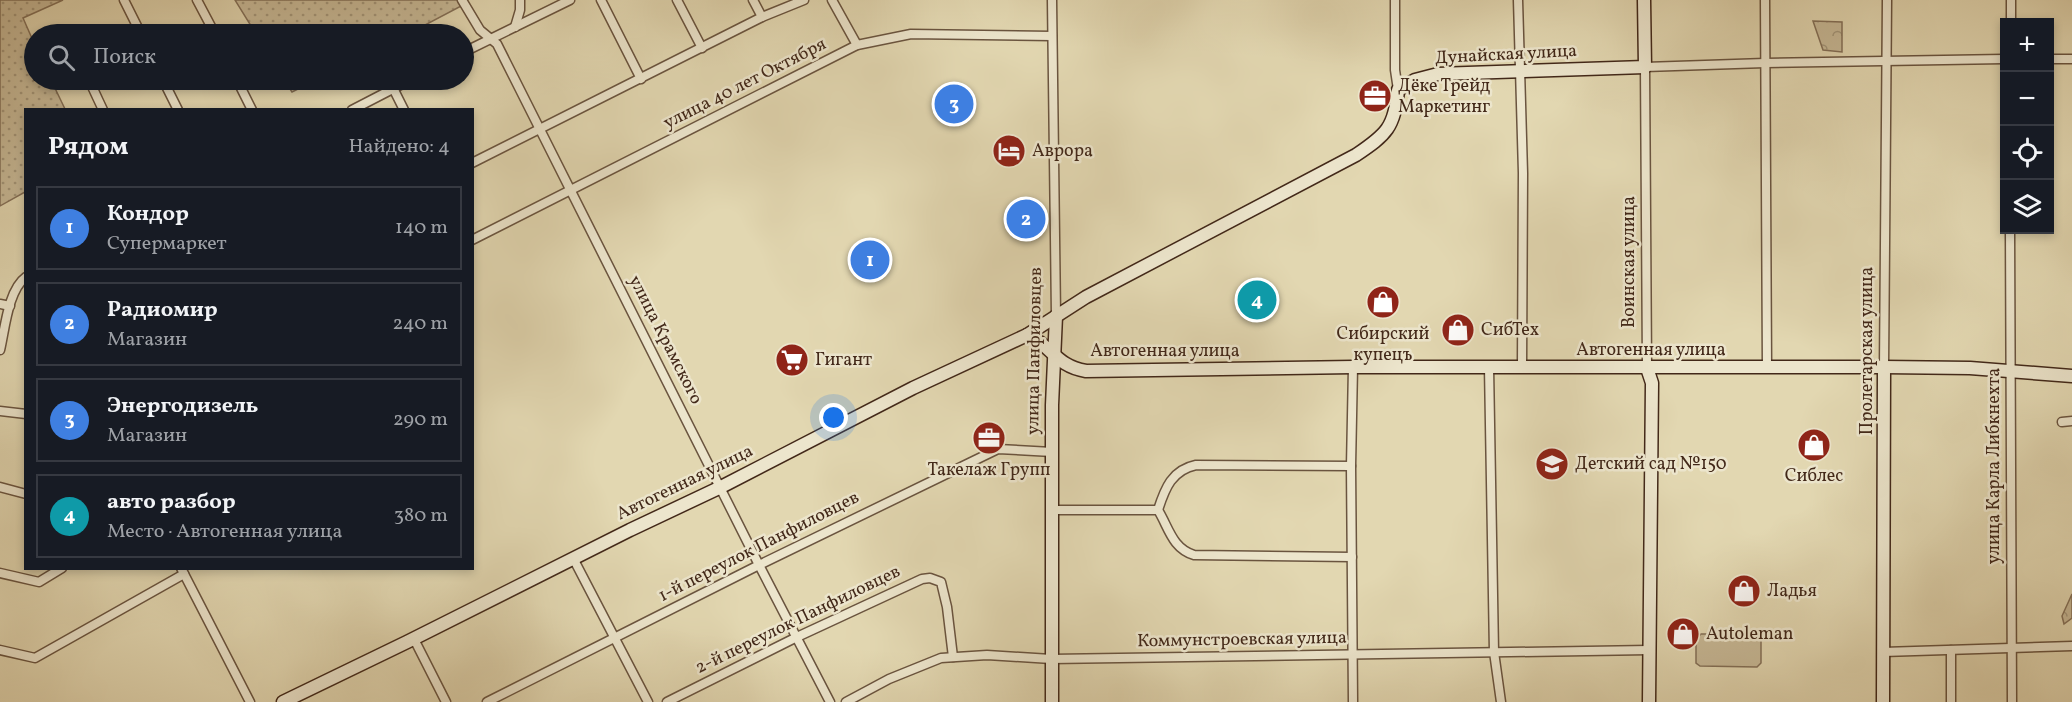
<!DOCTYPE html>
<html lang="ru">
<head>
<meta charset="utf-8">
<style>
	body { margin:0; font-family:Vollkorn,serif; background:#20242c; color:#f1f3f6 }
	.controls { position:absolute; right:18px; top:18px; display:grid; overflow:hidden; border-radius:0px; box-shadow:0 3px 9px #0003 }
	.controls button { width:54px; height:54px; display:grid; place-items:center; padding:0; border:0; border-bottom:2px solid #363941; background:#171b24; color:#f1f3f6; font:30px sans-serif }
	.you { position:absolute; left:834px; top:418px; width:21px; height:21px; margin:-15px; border:4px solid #fff; border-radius:50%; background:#1a73e8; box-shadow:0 0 0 9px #1a73e833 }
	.badge { display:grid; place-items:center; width:39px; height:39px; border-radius:50%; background:#0b8043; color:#fff; font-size:20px; font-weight:700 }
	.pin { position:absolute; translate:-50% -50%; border:3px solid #fff; box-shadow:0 2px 6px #0006 }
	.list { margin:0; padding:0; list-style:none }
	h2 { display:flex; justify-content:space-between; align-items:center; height:78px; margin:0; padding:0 24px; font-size:26px }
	h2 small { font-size:20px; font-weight:400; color:#9ea1a6 }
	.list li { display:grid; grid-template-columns:39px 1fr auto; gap:18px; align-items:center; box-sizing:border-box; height:84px; margin:0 12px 12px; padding:0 12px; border:2px solid #363941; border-radius:0px }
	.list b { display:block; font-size:22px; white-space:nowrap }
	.list p { margin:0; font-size:20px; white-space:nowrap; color:#9ea1a6 }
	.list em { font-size:20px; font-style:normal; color:#9ea1a6 }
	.icon { flex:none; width:33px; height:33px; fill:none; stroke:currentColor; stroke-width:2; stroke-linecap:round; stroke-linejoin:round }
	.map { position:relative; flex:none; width:2072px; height:702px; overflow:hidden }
	.search { position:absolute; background:#171b24; box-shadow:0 3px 9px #0003; left:24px; top:24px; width:450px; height:66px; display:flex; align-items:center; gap:15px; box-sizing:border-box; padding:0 21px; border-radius:33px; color:#9ea1a6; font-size:22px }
	.panel { position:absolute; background:#171b24; box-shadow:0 3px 9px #0003; left:24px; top:108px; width:450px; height:462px; border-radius:0px }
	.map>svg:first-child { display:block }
</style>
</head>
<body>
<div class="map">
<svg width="2072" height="702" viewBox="0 0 2072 702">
	<defs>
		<pattern id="forest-crowns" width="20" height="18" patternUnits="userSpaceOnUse" patternTransform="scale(1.5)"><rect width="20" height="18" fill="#c7b997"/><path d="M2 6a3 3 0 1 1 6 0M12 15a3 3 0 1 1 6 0" fill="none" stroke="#a3967a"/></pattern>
		<pattern id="garden-dots" width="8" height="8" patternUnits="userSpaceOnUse" patternTransform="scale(1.5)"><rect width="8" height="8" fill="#c7b997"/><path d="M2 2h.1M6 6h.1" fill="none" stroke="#a3967a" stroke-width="1.8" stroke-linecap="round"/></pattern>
	</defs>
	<rect width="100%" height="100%" fill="#e2d7b1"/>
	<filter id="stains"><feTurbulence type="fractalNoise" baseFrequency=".00333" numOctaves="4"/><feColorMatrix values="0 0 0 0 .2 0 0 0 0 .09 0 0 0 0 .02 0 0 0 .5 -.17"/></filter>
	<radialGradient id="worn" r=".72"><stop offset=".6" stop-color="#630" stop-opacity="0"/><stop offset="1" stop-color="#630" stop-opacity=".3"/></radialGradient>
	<!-- forest -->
	<g fill="url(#forest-crowns)" stroke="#847058" stroke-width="1.5">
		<polygon points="1813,21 1842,22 1842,52 1823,50"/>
		<polygon points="2072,594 2072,618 2064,624 2062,616"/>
	</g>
	<!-- park -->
	<polygon fill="#c7b997" stroke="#847058" stroke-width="1.5" points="1701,634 1756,634 1761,640 1761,663 1757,667 1700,666 1696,663 1696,639"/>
	<!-- garden -->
	<g fill="url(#garden-dots)" stroke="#847058" stroke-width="1.5">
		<polygon points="0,0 63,0 23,18 34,43 34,80 51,80 65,109 26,110 25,192 0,206"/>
		<polygon points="235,0 462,0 465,4 408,34 256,34"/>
		<polygon points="284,80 316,80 292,92"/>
	</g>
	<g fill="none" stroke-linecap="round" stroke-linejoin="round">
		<defs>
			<g id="street">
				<polyline points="124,0 141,34"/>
				<polyline points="197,0 215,34"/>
				<polyline points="462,0 480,30 497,44 759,565 830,702"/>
				<polyline points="601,0 641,79"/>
				<polyline points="677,0 702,48"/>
				<polyline points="753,0 762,17"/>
				<polyline points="832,0 857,45"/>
				<polyline points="1052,0 1056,316"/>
				<polyline points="1395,0 1395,70 1398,90"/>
				<polyline points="1518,0 1523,173 1522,367"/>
				<polyline points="1765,0 1767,368"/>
				<polyline points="2011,0 2011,22"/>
				<polyline points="515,27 520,10 520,0"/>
				<polyline points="464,52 570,0"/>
				<polyline points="2050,59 2072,59"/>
				<polyline points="89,80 103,110"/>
				<polyline points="163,80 178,110"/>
				<polyline points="237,80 252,110"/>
				<polyline points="393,88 404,110"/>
				<polyline points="352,110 410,80"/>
				<polyline points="472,163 762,17 804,0"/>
				<polyline points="2010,230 2012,702"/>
				<polyline points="472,240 857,45 911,34 1052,36"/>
				<polyline points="0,304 10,306"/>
				<path d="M0,350C5,329 8,290 26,277"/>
				<polyline points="1353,367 1351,466 1353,702"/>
				<polyline points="1489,367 1494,652 1501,702"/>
				<polyline points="1884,367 1887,0"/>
				<polyline points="1647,368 1645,67 1765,63 2004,59"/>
				<polyline points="0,411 26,414"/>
				<polyline points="2062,422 2072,421"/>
				<polyline points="0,487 26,494"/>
				<path d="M1052,510H1158C1169,528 1172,548 1194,555L1352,557"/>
				<path d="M1158,510C1165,488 1172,470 1196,465L1351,466"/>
				<polyline points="573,558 648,702"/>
				<polyline points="181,568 250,702"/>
				<polyline points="0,573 39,582 62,568"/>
				<polyline points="414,639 446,702"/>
				<polyline points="0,650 35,658 184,574"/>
				<polyline points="1883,652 2072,646"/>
				<polyline points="487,702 759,565 998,449 1052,452"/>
				<polyline points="667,702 797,637 922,579 930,578 941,582 947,607 953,657"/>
				<polyline points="846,702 889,679 941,658 987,655 1051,659 1649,650"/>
				<polyline points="1951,702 1951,650"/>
			</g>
			<g id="secondary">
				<path d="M1027,335L1086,297L1356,155C1386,135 1395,127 1398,90L1415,80L1438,74L1645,67L1644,0"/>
				<polyline points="1647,368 1652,383 1649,702"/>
				<path d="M283,702L407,642L630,530L721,487L913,388L1027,335C1052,345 1055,366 1086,371L1353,367H1884L1970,368L2072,376"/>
				<polyline points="1052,702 1052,405 1056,316"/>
				<polyline points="1883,702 1884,367"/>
			</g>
		</defs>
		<!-- street casing -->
		<use href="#street" stroke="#6a543f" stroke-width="11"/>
		<!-- secondary casing -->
		<use href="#secondary" stroke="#422819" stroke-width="15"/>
		<!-- street -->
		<use href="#street" stroke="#ece5cc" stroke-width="8"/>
		<!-- secondary -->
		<use href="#secondary" stroke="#ece5cc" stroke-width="12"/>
	</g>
	<!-- icons -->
	<defs>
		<symbol id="office-disc" viewBox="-11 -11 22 22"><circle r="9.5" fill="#8f2418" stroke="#ece5cc"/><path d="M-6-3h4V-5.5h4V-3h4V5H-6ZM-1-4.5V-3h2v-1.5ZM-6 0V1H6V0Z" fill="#fff"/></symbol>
		<symbol id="hotel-disc" viewBox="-11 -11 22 22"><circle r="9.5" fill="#8f2418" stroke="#ece5cc"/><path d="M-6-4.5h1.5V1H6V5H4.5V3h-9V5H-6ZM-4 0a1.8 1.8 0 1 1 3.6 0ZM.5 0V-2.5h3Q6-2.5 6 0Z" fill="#fff"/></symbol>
		<symbol id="shop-disc" viewBox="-11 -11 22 22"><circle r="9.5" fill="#8f2418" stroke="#ece5cc"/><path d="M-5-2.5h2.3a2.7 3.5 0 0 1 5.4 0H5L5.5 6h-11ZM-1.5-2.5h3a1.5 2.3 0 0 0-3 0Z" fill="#fff"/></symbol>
		<symbol id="supermarket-disc" viewBox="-11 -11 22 22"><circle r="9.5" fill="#8f2418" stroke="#ece5cc"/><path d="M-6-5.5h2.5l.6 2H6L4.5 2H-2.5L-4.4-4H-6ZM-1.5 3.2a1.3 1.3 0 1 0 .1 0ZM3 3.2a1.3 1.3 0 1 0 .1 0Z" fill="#fff"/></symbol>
		<symbol id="school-disc" viewBox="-11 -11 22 22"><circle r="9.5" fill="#8f2418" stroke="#ece5cc"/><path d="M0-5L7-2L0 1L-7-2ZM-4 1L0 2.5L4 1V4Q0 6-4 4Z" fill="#fff"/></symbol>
	</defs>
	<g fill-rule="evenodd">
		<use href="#office-disc" x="1356" y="77" width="38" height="38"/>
		<use href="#hotel-disc" x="990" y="132" width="38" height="38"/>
		<use href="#shop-disc" x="1364" y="283" width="38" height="38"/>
		<use href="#shop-disc" x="1439" y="311" width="38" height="38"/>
		<use href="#supermarket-disc" x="773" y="341" width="38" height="38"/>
		<use href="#office-disc" x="970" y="419" width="38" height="38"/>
		<use href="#shop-disc" x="1795" y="426" width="38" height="38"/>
		<use href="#school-disc" x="1533" y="445" width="38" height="38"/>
		<use href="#shop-disc" x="1725" y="572" width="38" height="38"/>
		<use href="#shop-disc" x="1664" y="615" width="38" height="38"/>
	</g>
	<g text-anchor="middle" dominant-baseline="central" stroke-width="5" stroke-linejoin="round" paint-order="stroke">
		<!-- street labels -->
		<g font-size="18" fill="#422819" stroke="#ece5cc">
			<text transform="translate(1506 55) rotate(-3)">Дунайская улица</text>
			<text transform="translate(745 84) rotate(-27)">улица 40 лет Октября</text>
			<text transform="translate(1629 262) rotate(-90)">Воинская улица</text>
			<text transform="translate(665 340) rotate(63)">улица Крамского</text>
			<text x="1651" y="350">Автогенная улица</text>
			<text transform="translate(1035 351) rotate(-89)">улица Панфиловцев</text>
			<text x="1165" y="351">Автогенная улица</text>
			<text transform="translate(1867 351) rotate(-90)">Пролетарская улица</text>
			<text transform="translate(1994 466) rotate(-90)">улица Карла Либкнехта</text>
			<text transform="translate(685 483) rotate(-26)">Автогенная улица</text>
			<text transform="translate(759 547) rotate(-27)">1-й переулок Панфиловцев</text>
			<text transform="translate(798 620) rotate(-26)">2-й переулок Панфиловцев</text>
			<text transform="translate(1242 640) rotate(-1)">Коммунстроевская улица</text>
		</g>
		<!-- poi labels -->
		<g font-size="18" fill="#422819" stroke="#ece5cc" text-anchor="start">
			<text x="1398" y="86">Дёке Трейд<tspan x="1398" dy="21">Маркетинг</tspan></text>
			<text x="1032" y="151">Аврора</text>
			<text x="1481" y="330">СибТех</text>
			<text x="1383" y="334" text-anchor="middle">Сибирский<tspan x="1383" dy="21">купецъ</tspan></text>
			<text x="815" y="360">Гигант</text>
			<text x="1575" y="464">Детский сад №150</text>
			<text x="989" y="470" text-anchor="middle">Такелаж Групп</text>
			<text x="1814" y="476" text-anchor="middle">Сиблес</text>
			<text x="1767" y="591">Ладья</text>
			<text x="1706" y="634">Autoleman</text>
		</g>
	</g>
	<rect width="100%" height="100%" filter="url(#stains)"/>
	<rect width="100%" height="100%" fill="url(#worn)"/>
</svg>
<div class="controls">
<button>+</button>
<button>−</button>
<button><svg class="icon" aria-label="locate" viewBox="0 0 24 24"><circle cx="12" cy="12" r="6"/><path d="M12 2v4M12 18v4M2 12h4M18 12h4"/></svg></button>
<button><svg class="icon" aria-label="layers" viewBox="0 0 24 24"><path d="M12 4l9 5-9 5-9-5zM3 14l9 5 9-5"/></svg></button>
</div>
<div class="you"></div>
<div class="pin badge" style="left:870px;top:260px;background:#3f7fe0">1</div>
<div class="pin badge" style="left:1026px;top:219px;background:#3f7fe0">2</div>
<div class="pin badge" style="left:954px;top:104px;background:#3f7fe0">3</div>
<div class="pin badge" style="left:1257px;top:300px;background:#0f9aa8">4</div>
<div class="search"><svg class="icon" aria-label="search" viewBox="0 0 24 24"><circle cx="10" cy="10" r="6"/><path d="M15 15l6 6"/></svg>Поиск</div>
<section class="panel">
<h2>Рядом<small>Найдено: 4</small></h2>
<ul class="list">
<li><span class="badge" style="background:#3f7fe0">1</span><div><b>Кондор</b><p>Супермаркет</p></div><em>140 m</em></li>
<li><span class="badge" style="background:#3f7fe0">2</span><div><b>Радиомир</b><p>Магазин</p></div><em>240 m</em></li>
<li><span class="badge" style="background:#3f7fe0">3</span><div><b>Энергодизель</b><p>Магазин</p></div><em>290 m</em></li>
<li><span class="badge" style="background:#0f9aa8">4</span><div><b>авто разбор</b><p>Место · Автогенная улица</p></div><em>380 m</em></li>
</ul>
</section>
</div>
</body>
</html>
